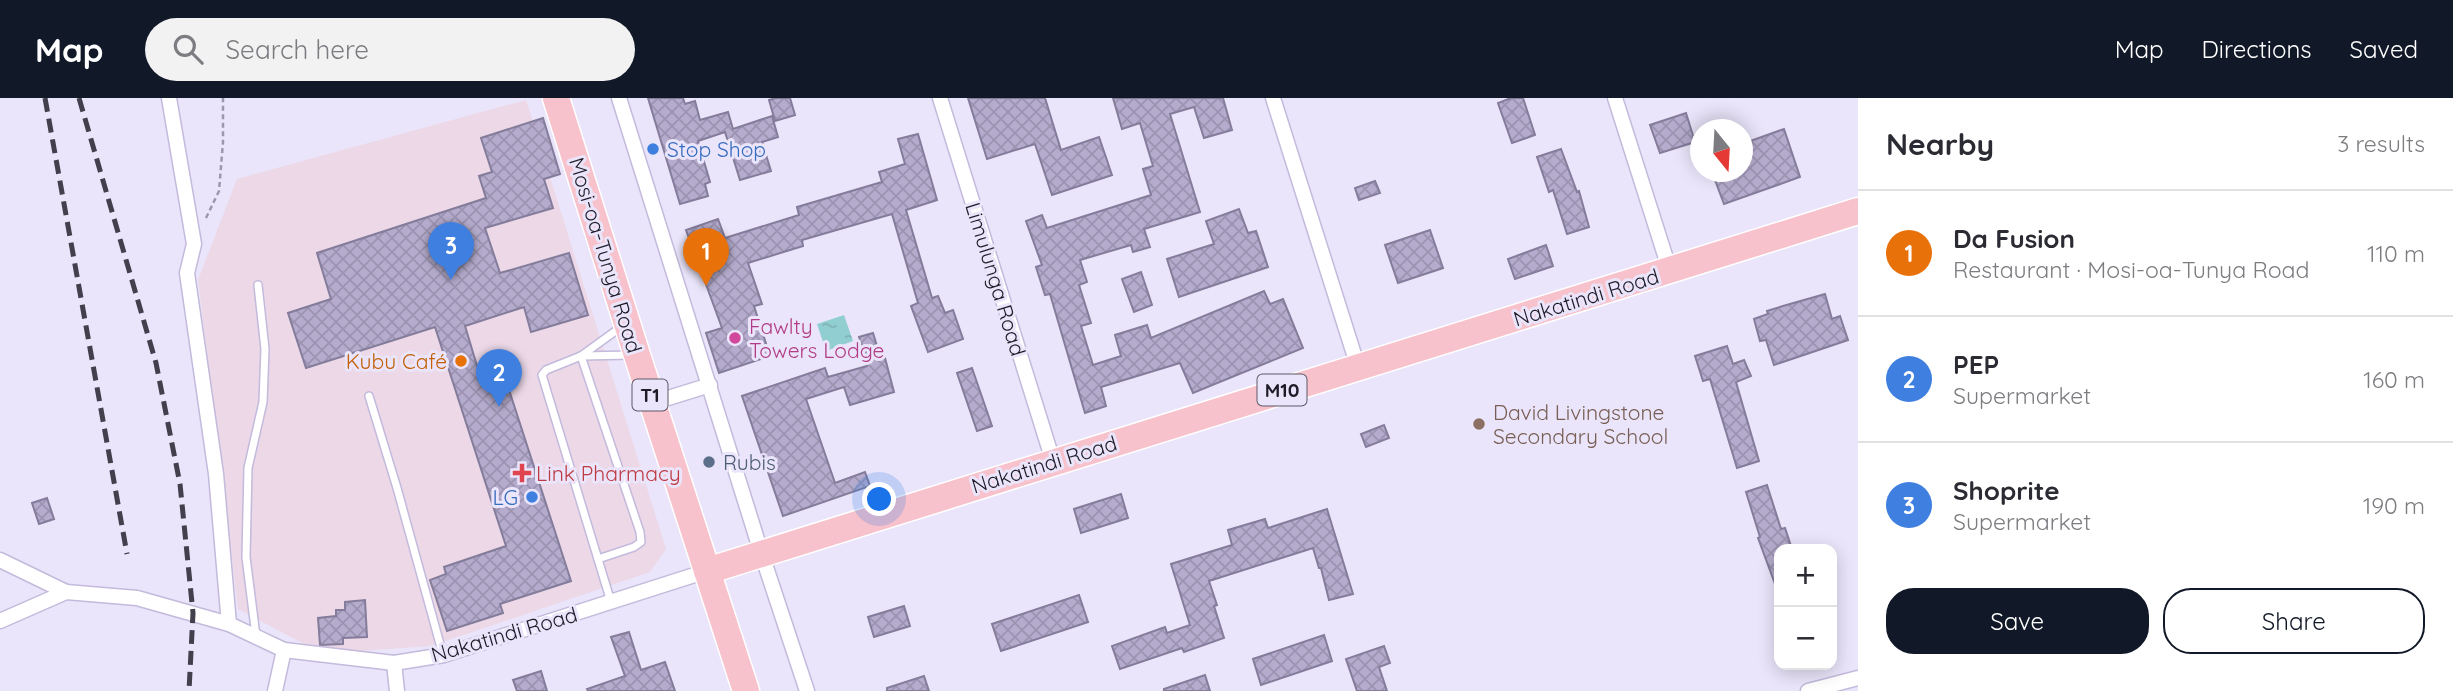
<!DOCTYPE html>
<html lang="en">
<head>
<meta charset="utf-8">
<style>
	body { margin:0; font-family:Quicksand,sans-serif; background:#f2f2f3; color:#2b2b33 }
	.controls { position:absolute; right:21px; bottom:21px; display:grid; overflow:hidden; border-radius:14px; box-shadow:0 4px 18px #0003 }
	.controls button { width:63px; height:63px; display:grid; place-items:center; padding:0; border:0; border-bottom:2px solid #e1e1e2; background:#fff; color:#2b2b33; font:35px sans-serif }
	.compass { position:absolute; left:1690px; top:21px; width:63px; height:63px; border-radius:50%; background:#fff; box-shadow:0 4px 18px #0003; rotate:162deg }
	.you { position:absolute; left:880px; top:402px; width:24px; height:24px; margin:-18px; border:5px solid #fff; border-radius:50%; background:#1a73e8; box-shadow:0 0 0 10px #1a73e833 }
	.badge { display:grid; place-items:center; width:46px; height:46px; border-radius:50%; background:#111827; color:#fff; font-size:23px; font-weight:700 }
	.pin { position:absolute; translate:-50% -58px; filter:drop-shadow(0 2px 4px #0008) }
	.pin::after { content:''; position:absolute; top:37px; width:24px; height:21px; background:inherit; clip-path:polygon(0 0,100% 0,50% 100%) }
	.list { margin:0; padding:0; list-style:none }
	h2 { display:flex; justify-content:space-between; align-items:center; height:91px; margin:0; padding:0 28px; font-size:30px }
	h2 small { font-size:23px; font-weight:400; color:#7c7c81 }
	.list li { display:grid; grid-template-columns:46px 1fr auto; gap:21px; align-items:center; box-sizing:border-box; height:126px; padding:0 28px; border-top:2px solid #e1e1e2 }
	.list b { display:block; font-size:26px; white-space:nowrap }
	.list p { margin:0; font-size:23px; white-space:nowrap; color:#7c7c81 }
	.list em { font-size:23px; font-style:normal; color:#7c7c81 }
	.actions { display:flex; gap:14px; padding:21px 28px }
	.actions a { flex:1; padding:16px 0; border:2px solid #111827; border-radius:28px; text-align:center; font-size:24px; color:#111827 }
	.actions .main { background:#111827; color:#fff }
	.icon { flex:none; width:38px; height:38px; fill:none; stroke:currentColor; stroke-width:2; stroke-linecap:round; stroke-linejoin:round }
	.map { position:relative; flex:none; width:1858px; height:593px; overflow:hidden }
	header { display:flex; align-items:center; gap:42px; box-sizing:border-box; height:98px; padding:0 35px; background:#111827; color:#fff }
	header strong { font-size:33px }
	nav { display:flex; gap:38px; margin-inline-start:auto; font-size:24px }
	.search { width:490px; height:63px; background:#f2f2f3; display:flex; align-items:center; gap:18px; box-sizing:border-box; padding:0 24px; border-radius:38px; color:#7c7c81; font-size:26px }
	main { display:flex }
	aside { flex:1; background:#fff }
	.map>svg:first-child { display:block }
</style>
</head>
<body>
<header>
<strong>Map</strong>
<div class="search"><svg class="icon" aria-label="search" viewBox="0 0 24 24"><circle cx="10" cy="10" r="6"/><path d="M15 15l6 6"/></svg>Search here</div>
<nav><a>Map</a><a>Directions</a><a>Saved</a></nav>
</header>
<main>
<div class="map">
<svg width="1858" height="593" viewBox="0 0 1858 593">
	<defs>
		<pattern id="water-ripples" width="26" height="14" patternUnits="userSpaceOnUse" patternTransform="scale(1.75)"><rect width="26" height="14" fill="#91ced2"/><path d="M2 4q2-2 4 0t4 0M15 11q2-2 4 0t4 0" fill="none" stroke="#7db0b4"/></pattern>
		<pattern id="building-cross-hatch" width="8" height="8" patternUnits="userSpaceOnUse" patternTransform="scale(1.75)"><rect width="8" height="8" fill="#b5accd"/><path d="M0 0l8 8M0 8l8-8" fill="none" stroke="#9b93b0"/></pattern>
	</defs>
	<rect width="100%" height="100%" fill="#eae5fa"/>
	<!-- commercial -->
	<polygon fill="#ecd8e7" points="526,2 666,451 650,474 431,548 360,553 306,547 238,511 198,182 237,81"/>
	<!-- water -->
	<polygon fill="url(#water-ripples)" points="844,217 853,243 826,253 817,226"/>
	<!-- building -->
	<g fill="url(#building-cross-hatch)" stroke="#847c9b" stroke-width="2">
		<polygon points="648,0 683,0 685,6 695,3 700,22 728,14 733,31 772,18 778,39 762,44 771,73 740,82 725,34 698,43 710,84 705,86 708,98 680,106"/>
		<polygon points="776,0 790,0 795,17 775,23 769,2"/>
		<polygon points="968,0 1045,0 1061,52 1099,39 1112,77 1052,97 1035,46 987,61"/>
		<polygon points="1113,0 1223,0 1232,32 1204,40 1194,9 1170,16 1200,114 1144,131 1150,149 1133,154 1131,147 1080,162 1087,184 1079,187 1091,225 1081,228 1093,267 1121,258 1115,237 1147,227 1151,240 1264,193 1270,206 1283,201 1303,250 1193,295 1180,265 1101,289 1106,308 1085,315 1050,196 1045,197 1036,169 1042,167 1026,123 1042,117 1047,130 1151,97 1143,71 1153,68 1140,25 1122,31"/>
		<polygon points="1511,0 1523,0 1535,37 1512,45 1498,5"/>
		<polygon points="1686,15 1695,44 1660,55 1650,27"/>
		<polygon points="543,20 560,76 544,81 553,110 485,130 500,175 569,155 588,217 531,234 524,209 465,228 478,271 500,264 571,483 500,506 503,515 447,533 430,482 446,476 444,469 506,448 435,229 306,270 288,215 331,201 317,155 486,100 479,78 492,74 481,40"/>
		<polygon points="1784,31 1800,79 1724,106 1712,74 1742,74 1742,46"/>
		<polygon points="918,36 937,102 906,112 932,200 938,198 945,215 953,212 963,241 928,254 911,208 918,205 892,116 802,142 803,148 748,165 762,206 754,208 770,258 719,275 706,235 722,230 686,132 718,121 725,140 799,117 797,109 882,84 879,74 905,66 898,41"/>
		<polygon points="1561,51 1577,94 1579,93 1589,129 1567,136 1553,92 1549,94 1537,59"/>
		<polygon points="1375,83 1380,95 1359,102 1355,90"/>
		<polygon points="1239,111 1248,135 1256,133 1268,169 1179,199 1167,161 1214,146 1206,123"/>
		<polygon points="1430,132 1443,170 1398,185 1385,147"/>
		<polygon points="1546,147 1553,168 1515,181 1508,161"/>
		<polygon points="1141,174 1152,207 1134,214 1122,181"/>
		<polygon points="1825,196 1832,221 1840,218 1848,242 1774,267 1766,242 1760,243 1754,221 1768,216 1767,213 1783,208"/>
		<polygon points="873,235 881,261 885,260 894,294 850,307 844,289 806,301 835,385 865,374 870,388 783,418 742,298 825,270 828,279 867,268 859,239"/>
		<polygon points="1727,248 1733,266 1744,262 1751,278 1736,284 1759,363 1737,370 1710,281 1703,283 1695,258"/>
		<polygon points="972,270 992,328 977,333 957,275"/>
		<polygon points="1384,327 1389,340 1366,349 1361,336"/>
		<polygon points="1767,387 1781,431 1785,430 1792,451 1779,451 1778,494 1758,440 1760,439 1746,394"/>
		<polygon points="1121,396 1128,420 1081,435 1074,411"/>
		<polygon points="47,400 54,421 39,426 32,405"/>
		<polygon points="1327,411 1353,496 1329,502 1321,470 1319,470 1313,450 1209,483 1217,507 1214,508 1224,540 1184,554 1182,550 1120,571 1112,548 1165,529 1167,535 1190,527 1171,466 1232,447 1228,432 1265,421 1268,430"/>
		<polygon points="1079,497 1088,524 1001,553 992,526"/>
		<polygon points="365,502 367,539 343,540 343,546 320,547 318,520 336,518 336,512 345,512 345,504"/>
		<polygon points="904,508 910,528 874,539 868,519"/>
		<polygon points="629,534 641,572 665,564 675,593 588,593 587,591 625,578 611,539"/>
		<polygon points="1324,537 1332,563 1261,587 1253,561"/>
		<polygon points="1384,548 1390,565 1379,569 1387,593 1357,593 1346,561"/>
		<polygon points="541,573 547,593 517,593 513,582"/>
		<polygon points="1205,577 1210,593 1164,593 1164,591"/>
		<polygon points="924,578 929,593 887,593 887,590"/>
	</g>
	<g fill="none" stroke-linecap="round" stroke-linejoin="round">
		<defs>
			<g id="lane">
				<polyline points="581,258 640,434 641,444 634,449 598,461"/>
				<polyline points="581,258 632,257"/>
				<polyline points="369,298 397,390 443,557"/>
				<polyline points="611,504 542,277 546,272 581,258 621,229"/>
				<polyline points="256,538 246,459 248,370 263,304 265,251 258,187"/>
			</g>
			<g id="street">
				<polyline points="169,0 194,146 187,175 216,376 229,526"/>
				<polyline points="619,0 761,454 807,593"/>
				<polyline points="940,0 1053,363"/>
				<polyline points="1273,0 1358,269"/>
				<polyline points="1615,0 1670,173"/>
				<polyline points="652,305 710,287"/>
				<polyline points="0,462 66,494"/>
				<polyline points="0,523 66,494 137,500 229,526 284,552 394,565 444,557 707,473"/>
				<polyline points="394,565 397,593"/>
				<polyline points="275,593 284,552"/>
				<polyline points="1808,593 1858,580"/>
			</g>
			<g id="highway">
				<polyline points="556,0 637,257 746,593"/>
				<polyline points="707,473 1858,113"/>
			</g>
		</defs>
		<!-- lane casing -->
		<use href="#lane" stroke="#c3badc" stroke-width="10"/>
		<!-- street casing -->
		<use href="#street" stroke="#c3badc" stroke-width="17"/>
		<!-- highway casing -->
		<use href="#highway" stroke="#fff" stroke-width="29"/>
		<!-- path -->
		<polyline stroke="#9c97a9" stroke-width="2.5" stroke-dasharray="5 3.5" stroke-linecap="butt" points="206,120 219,93 223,44 223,0"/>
		<!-- lane -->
		<use href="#lane" stroke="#fff" stroke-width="7"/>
		<!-- street -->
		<use href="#street" stroke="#fff" stroke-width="14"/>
		<!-- highway -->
		<use href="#highway" stroke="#f8c2cc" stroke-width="26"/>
		<!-- rail -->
		<g stroke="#433f4d" stroke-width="5" stroke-dasharray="14 7" stroke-linecap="butt">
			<polyline points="45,0 127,456"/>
			<polyline points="79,0 156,265 180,386 193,515 189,593"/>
		</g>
	</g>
	<!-- markers -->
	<g fill="#3f7fe0" stroke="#eae5fa" stroke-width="2.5">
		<circle cx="653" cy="51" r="7"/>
		<circle cx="532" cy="399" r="7"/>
	</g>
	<circle fill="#d1479c" stroke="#eae5fa" stroke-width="2.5" cx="735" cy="240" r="7"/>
	<circle fill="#e8710a" stroke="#eae5fa" stroke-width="2.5" cx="461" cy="263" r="7"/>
	<circle fill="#8d6e63" stroke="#eae5fa" stroke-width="2.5" cx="1479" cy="326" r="7"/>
	<circle fill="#5c6f8a" stroke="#eae5fa" stroke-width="2.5" cx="709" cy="364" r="7"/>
	<path fill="#e0444e" stroke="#eae5fa" stroke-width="2.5" d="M518.5 364.5h7v7h7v7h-7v7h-7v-7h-7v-7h7z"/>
	<g text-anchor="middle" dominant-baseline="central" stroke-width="6" stroke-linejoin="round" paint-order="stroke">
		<!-- shield labels -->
		<g fill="#eae5fa" stroke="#5c5867" stroke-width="2">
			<rect x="1257.5" y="276.5" width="49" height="31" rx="5"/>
			<rect x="632.5" y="281.5" width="35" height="31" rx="5"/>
		</g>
		<g font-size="19" font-weight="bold" fill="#1f1c28">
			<text x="1282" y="292">M10</text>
			<text x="650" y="297">T1</text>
		</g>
		<!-- shop labels -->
		<g font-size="21" fill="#366cbe" stroke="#eae5fa" text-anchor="start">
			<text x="667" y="51">Stop Shop</text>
			<text x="518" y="399" text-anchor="end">LG</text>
		</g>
		<!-- street labels -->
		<g font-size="21" fill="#1f1c28" stroke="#eae5fa">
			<text transform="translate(606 157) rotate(73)">Mosi-oa-Tunya Road</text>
			<text transform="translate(996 181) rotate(73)">Limulunga Road</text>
			<text transform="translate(1586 199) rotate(-17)">Nakatindi Road</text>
			<text transform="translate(1044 366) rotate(-17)">Nakatindi Road</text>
			<text transform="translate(504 536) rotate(-16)">Nakatindi Road</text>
		</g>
		<!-- hotel labels -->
		<g font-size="21" fill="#b23c85" stroke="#eae5fa" text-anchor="start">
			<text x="749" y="228">Fawlty<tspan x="749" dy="24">Towers Lodge</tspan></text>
		</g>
		<!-- food labels -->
		<g font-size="21" fill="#c56008" stroke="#eae5fa" text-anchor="end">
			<text x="447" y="263">Kubu Café</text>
		</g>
		<!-- education labels -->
		<g font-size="21" fill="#785e54" stroke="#eae5fa" text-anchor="start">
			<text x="1493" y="314">David Livingstone<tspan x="1493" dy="24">Secondary School</tspan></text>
		</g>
		<!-- service labels -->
		<g font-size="21" fill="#4e5e75" stroke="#eae5fa" text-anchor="start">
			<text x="723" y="364">Rubis</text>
		</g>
		<!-- health labels -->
		<g font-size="21" fill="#be3a42" stroke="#eae5fa" text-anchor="start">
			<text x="536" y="375">Link Pharmacy</text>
		</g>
	</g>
</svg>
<div class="controls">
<button>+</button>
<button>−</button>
</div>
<svg class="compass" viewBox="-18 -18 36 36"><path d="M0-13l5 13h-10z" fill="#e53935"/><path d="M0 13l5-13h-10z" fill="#7c7c81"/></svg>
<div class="you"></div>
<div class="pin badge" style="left:706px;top:188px;background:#e8710a">1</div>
<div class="pin badge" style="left:499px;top:309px;background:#3f7fe0">2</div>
<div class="pin badge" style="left:451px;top:182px;background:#3f7fe0">3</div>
</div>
<aside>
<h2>Nearby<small>3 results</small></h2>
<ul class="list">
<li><span class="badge" style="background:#e8710a">1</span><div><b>Da Fusion</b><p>Restaurant · Mosi-oa-Tunya Road</p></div><em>110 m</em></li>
<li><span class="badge" style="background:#3f7fe0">2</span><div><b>PEP</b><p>Supermarket</p></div><em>160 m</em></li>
<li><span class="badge" style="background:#3f7fe0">3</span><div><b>Shoprite</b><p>Supermarket</p></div><em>190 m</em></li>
</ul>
<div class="actions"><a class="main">Save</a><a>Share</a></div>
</aside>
</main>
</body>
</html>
